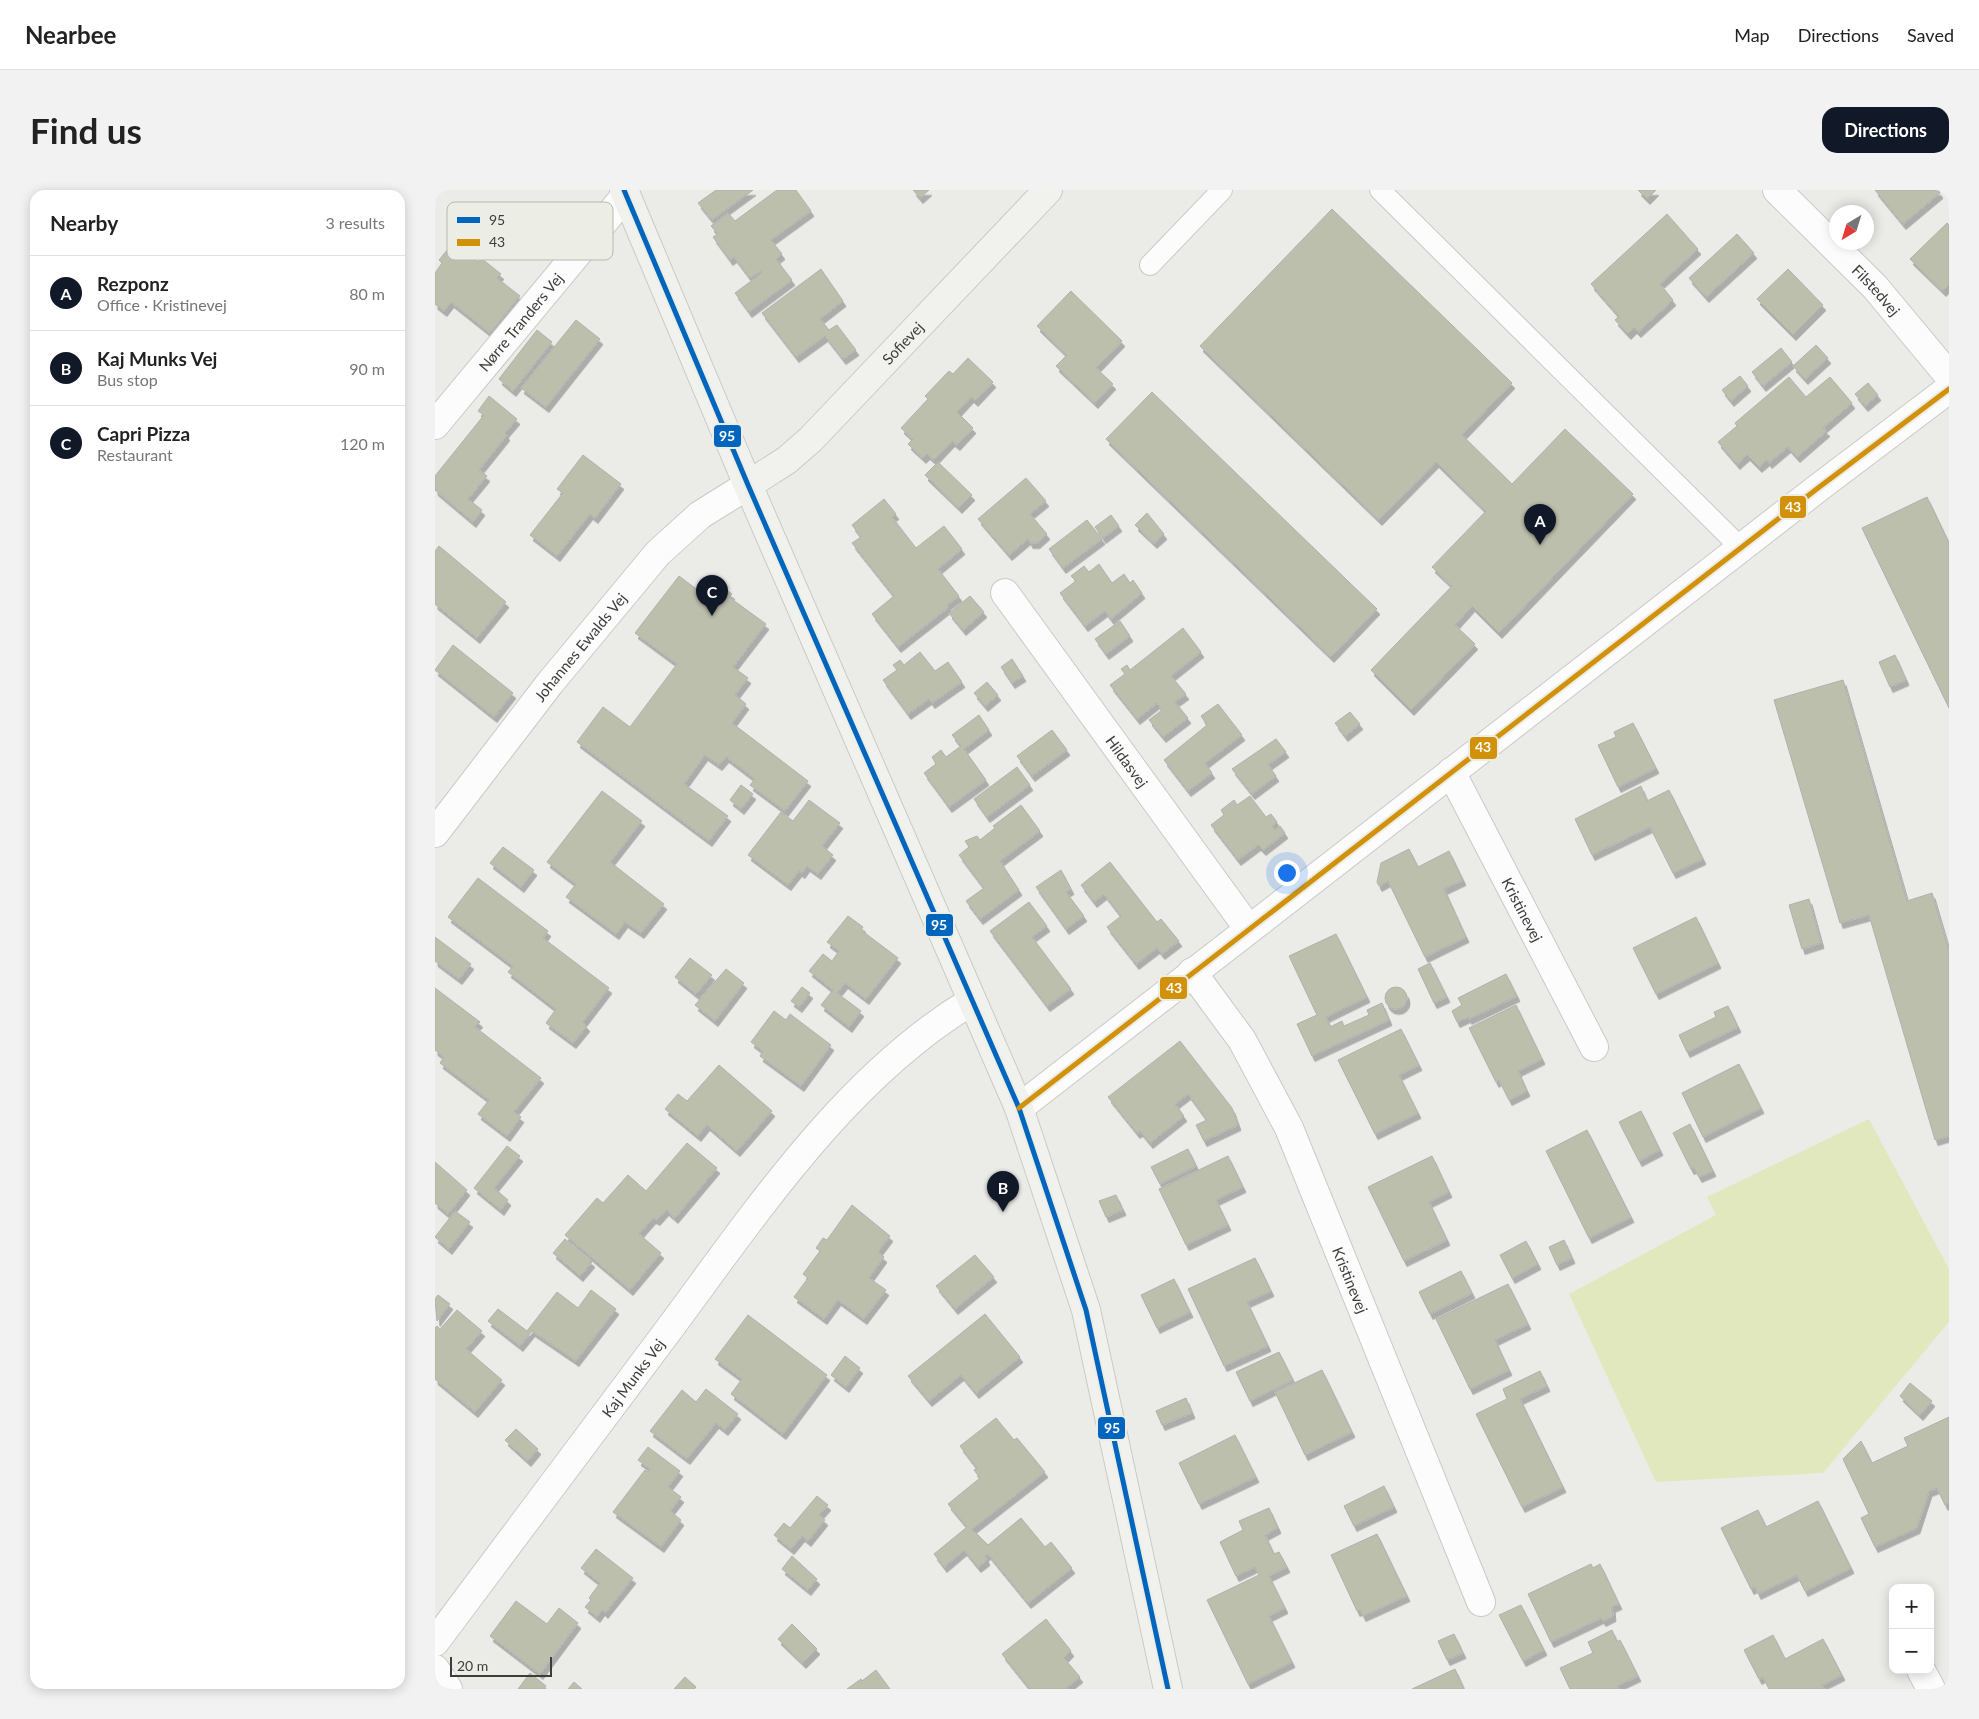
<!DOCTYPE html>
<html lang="en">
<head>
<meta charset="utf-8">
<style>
	body { margin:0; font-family:Lato,sans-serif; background:#f2f2f2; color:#222 }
	.controls { position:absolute; right:15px; bottom:15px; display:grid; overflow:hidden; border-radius:10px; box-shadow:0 2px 12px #0003 }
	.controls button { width:45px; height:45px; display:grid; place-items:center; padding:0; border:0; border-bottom:1px solid #e0e0e0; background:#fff; color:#222; font:25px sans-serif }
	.compass { position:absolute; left:1394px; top:15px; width:45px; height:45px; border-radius:50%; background:#fff; box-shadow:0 2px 12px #0003; rotate:218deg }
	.scale { position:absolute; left:15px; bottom:12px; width:102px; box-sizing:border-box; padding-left:5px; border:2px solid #3c3c39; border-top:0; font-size:14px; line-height:18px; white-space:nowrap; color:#3c3c39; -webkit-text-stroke:4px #eceee6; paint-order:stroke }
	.you { position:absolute; left:851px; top:682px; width:18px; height:18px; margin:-12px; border:4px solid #fff; border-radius:50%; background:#1a73e8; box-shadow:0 0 0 8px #1a73e833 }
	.badge { display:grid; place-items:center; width:32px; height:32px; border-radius:50%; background:#111827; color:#fff; font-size:16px; font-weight:700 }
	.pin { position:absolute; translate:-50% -41px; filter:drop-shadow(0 1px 2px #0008) }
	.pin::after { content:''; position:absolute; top:26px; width:18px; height:15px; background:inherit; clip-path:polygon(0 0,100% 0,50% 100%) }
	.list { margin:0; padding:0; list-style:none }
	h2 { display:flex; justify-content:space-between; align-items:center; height:65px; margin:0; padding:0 20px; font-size:21px }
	h2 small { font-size:16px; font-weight:400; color:#767676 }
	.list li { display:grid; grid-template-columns:32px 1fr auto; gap:15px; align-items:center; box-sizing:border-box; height:75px; padding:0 20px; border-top:1px solid #e0e0e0 }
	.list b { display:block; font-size:19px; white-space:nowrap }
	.list p { margin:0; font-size:16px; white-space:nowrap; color:#767676 }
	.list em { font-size:16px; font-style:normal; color:#767676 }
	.map { position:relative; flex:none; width:1514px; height:1499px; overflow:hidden; border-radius:15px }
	header { display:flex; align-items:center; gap:30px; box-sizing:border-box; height:70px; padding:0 25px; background:#fff; border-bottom:1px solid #e0e0e0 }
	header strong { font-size:24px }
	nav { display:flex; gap:28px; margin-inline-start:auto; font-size:18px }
	.intro { display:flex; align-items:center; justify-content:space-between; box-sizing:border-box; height:120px; padding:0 30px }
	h1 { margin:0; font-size:35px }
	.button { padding:12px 22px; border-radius:15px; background:#111827; color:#fff; font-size:18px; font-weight:700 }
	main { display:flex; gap:30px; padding:0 30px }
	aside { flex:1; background:#fff; border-radius:15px; box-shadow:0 2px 12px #0003 }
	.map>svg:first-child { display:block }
</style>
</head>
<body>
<header>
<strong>Nearbee</strong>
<nav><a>Map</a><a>Directions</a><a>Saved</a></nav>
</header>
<div class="intro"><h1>Find us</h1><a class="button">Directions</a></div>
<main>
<aside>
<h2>Nearby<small>3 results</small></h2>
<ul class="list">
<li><span class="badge">A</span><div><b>Rezponz</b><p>Office · Kristinevej</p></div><em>80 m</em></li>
<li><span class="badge">B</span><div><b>Kaj Munks Vej</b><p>Bus stop</p></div><em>90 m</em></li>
<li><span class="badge">C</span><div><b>Capri Pizza</b><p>Restaurant</p></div><em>120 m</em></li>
</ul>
</aside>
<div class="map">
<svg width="1514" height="1499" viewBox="0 0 1514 1499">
	<defs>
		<filter id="shadow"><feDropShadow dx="3" dy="5.5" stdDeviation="0" flood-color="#0004"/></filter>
	</defs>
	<rect width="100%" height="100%" fill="#ebece8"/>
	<!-- green -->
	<polygon fill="#e2e8bd" points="1434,929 1514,1079 1514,1132 1388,1283 1221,1292 1134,1104 1281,1025 1272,1007"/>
	<!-- building -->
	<g fill="#bdbfad" stroke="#b0b1ad" filter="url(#shadow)">
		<polygon points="281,0 318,0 277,30 263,13"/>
		<polygon points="342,0 361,0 376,21 336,50 347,64 341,69 357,90 314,122 300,103 327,83 326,81 315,88 299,67 295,70 278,47 283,44 276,36 293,23 300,31"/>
		<polygon points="478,0 494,0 485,8"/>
		<polygon points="1203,0 1221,0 1212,9"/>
		<polygon points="1440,0 1503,0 1505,3 1468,34"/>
		<polygon points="897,19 1077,193 1027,245 1077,294 1130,239 1198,304 1064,443 1037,416 1020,435 1040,454 976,520 936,480 1017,396 997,377 1051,321 1001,272 944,330 765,156"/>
		<polygon points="1232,24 1263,59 1225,94 1238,110 1203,142 1199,138 1193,144 1180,130 1184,126 1156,94"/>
		<polygon points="1512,33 1514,35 1514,95 1508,101 1475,69"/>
		<polygon points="1302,44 1319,63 1271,107 1254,88"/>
		<polygon points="21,55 43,72 46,68 66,84 62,88 85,106 55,143 16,112 9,121 0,114 0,83 7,73 4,70 13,59 16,62"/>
		<polygon points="386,79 408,111 385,129 394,140 402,135 421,160 408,169 390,146 361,167 327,123"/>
		<polygon points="1353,79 1388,115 1358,145 1322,109"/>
		<polygon points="636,101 687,151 661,178 678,194 660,213 621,176 632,165 602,136"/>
		<polygon points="141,130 165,149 111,217 86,198"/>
		<polygon points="102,140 117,152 78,201 64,189"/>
		<polygon points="1381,155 1393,168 1370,189 1358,176"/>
		<polygon points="1346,158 1357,172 1328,196 1317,182"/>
		<polygon points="533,168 558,192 540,211 536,207 522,222 538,238 522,255 517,251 499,270 492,264 488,268 473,254 478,249 466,238 493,209 490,206 514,181 518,184"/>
		<polygon points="1305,186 1313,196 1296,211 1287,200"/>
		<polygon points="1354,187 1371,207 1395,187 1417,213 1388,238 1392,241 1362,267 1353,257 1334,273 1332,270 1324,277 1312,265 1302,274 1283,252 1302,236 1300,233"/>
		<polygon points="1433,193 1443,205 1430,216 1420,204"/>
		<polygon points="717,202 942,419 896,467 671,249"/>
		<polygon points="54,206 82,229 70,243 72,245 44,280 52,286 33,309 47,320 38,332 0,300 0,286 49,225 43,221"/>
		<polygon points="148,265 186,294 160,328 155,324 122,366 95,345 128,303 122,299"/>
		<polygon points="503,272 537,305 524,318 490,285"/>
		<polygon points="591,288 611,311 595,324 612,344 602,353 595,353 593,349 574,365 543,329"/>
		<polygon points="1492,307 1514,353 1514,518 1427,338"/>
		<polygon points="449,309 461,324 457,327 481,358 509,336 527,359 503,379 524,406 512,415 514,417 463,457 437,424 459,406 417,353 426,347 417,335"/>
		<polygon points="712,323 729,344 719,353 700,335"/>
		<polygon points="676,325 684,336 668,348 660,337"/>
		<polygon points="652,330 667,349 628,378 614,359"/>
		<polygon points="4,356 71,412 42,448 0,414 0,361"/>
		<polygon points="664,374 677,393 689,384 695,393 698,390 707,403 676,429 670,421 650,436 625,403 641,391 636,386 649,376 654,382"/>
		<polygon points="244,386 272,407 280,397 284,399 287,397 297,404 294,407 331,434 298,477 313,488 300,505 311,514 297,533 373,591 350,621 315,595 320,589 291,567 284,575 270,565 249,594 293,626 274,651 142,552 168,517 195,537 242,474 200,443"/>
		<polygon points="535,406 549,422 528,440 514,423"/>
		<polygon points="685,431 695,446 671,464 660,449"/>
		<polygon points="748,438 766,462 736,486 751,504 740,512 753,528 728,547 714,530 727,520 722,513 702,529 675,495 690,484 686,479 692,475 695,480"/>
		<polygon points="18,455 78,503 59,527 0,480"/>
		<polygon points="485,462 500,481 513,472 527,492 497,513 494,509 473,524 448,490 462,480 458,475 465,470 469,475"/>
		<polygon points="1460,465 1471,490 1455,497 1444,472"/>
		<polygon points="577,469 588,486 577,493 566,477"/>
		<polygon points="1408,490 1472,711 1497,703 1514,761 1514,946 1500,950 1434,725 1405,733 1339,510"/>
		<polygon points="552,492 563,505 550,516 539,503"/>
		<polygon points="783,514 807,545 770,573 777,583 753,601 729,570 772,535 766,526"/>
		<polygon points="915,522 925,534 910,546 900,533"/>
		<polygon points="544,525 554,540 529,559 551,590 514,617 489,583 501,574 497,567 506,560 511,567 526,556 517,545"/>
		<polygon points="1198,533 1221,578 1183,597 1163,555 1181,547 1179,542"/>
		<polygon points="617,540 632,560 597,586 582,566"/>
		<polygon points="841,549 851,562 833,575 841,586 817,604 797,579"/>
		<polygon points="582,577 595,595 552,627 539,609"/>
		<polygon points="306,595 318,604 306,619 295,610"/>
		<polygon points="1206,596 1212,611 1234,600 1268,669 1238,683 1215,637 1157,665 1140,629"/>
		<polygon points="167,601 207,631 175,672 229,714 206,743 190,732 181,744 131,707 141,694 112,672"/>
		<polygon points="815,606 831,627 836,624 842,632 837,636 840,640 845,636 850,643 828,660 823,655 803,670 776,635 789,625 786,620 799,610 802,615"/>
		<polygon points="374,610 405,633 387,656 398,665 383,684 372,676 367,683 364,681 353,695 313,665 346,622 358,631"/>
		<polygon points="586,615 605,641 565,671 584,700 545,729 531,711 549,698 524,665 534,657 530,651 542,646 545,650 560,638 558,636"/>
		<polygon points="68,657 99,680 86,697 55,673"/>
		<polygon points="974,659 983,677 1014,661 1028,690 1009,699 1031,747 990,767 953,691 944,696 942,692 946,673"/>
		<polygon points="675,672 722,732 726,729 744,751 727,764 722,758 701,774 672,737 686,726 669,704 659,712 646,695"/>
		<polygon points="626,680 636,699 631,702 649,726 631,739 601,697"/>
		<polygon points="43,688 113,741 108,748 174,798 148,832 152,836 138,853 111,833 121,819 73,782 78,776 13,727"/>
		<polygon points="1374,709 1386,753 1367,759 1354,715"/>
		<polygon points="594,712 612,736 597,747 636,799 612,816 555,741"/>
		<polygon points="413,726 428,737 426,740 463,768 431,809 410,793 402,803 426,821 414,837 386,815 398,800 374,781 388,764 397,771 404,761 392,752"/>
		<polygon points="1261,727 1283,773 1221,804 1198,758"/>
		<polygon points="901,744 932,807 891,827 895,837 907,831 909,836 934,825 932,820 947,813 954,830 877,866 862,834 882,825 854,766"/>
		<polygon points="0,747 36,774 24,789 0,771"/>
		<polygon points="255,768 277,785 261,804 240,787"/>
		<polygon points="995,773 1012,807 999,813 983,779"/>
		<polygon points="291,779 309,793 280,831 260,815"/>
		<polygon points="1071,784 1082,806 1034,829 1033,827 1022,832 1017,821 1027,815 1023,808"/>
		<polygon points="367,797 375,803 364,817 356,811"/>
		<circle cx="961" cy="808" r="11"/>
		<polygon points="0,798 45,832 40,837 106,888 79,922 86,927 72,946 43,924 54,910 5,873 9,867 0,860"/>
		<polygon points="1081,815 1107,869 1083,881 1092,901 1074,910 1064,890 1061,892 1034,838"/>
		<polygon points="1293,816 1303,837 1252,862 1244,845 1281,827 1279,822"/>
		<polygon points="339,821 351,830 355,824 396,855 366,896 325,866 328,861 316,852"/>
		<polygon points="966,839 984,875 964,885 983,923 940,944 903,870"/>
		<polygon points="745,851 797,918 803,935 769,951 761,935 772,930 753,904 740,914 749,926 715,953 705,941 702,943 673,907"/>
		<polygon points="1304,874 1326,918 1268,947 1247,903"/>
		<polygon points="284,875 337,921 302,961 272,935 263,946 230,919 243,904 252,911"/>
		<polygon points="1206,921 1225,960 1204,971 1184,932"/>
		<polygon points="1255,934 1278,981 1264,987 1259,978 1256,979 1238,943"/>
		<polygon points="1152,940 1196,1027 1154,1048 1111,961"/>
		<polygon points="252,953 282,978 240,1028 231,1020 222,1030 218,1028 204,1044 226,1063 195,1100 130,1045 162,1008 168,1013 193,985 211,1001"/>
		<polygon points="72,956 85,966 59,998 73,1010 66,1020 39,998"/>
		<polygon points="753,959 761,976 725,994 716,977"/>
		<polygon points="793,966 808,997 781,1010 793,1035 751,1055 724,999"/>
		<polygon points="997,966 1014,1002 994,1012 1012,1050 969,1071 933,997"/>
		<polygon points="0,972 32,1000 13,1024 0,1013"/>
		<polygon points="681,1005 688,1020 671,1027 664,1011"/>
		<polygon points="417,1015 455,1046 443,1062 449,1067 434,1088 451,1100 429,1129 403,1110 389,1129 359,1107 373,1088 368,1084 385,1061 381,1058 388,1048 392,1050"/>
		<polygon points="20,1021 35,1032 14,1059 0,1047"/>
		<polygon points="130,1049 157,1072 145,1086 118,1063"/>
		<polygon points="1129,1050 1137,1068 1122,1075 1114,1057"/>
		<polygon points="1091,1051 1103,1074 1077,1088 1065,1065"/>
		<polygon points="540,1065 559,1087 520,1119 501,1096"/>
		<polygon points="820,1068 836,1101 812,1112 833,1156 789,1176 753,1099"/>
		<polygon points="1026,1081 1037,1103 995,1124 984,1102"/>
		<polygon points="739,1089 755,1122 722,1138 706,1105"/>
		<polygon points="1073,1094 1093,1134 1060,1150 1074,1180 1035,1199 1001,1129"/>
		<polygon points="156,1100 181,1119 141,1171 97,1141 85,1156 53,1131 63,1119 92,1141 122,1102 143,1118"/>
		<polygon points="3,1105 15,1114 2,1131 0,1109"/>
		<polygon points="22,1120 47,1141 31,1159 67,1190 40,1222 0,1189 0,1138 2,1136 5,1139"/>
		<polygon points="550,1124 585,1167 541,1203 526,1185 494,1211 473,1186"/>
		<polygon points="313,1125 392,1185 348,1244 296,1204 307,1189 280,1169"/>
		<polygon points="844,1162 858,1190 815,1211 801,1182"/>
		<polygon points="410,1166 425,1178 411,1197 396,1185"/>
		<polygon points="887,1180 917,1242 870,1265 840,1202"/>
		<polygon points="1105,1181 1112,1196 1085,1209 1128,1297 1087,1317 1041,1224 1072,1209 1068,1199"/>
		<polygon points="1475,1193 1497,1211 1485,1225 1465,1206"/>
		<polygon points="271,1199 303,1224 290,1240 281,1233 252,1269 215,1241 247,1200 261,1212"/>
		<polygon points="751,1208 757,1223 727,1235 721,1221"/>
		<polygon points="1514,1227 1514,1312 1510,1315 1502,1298 1494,1301 1482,1338 1440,1357 1426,1328 1434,1324 1408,1269 1426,1251 1437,1273 1473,1256 1469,1248"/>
		<polygon points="561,1228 579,1250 582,1248 610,1282 537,1339 553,1355 586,1328 610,1357 616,1352 637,1378 593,1413 553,1364 550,1366 552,1370 543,1377 529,1360 509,1377 499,1364 532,1337 513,1314 545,1288 539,1280 542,1278 525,1256"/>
		<polygon points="81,1239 103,1259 93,1271 70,1250"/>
		<polygon points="800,1245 821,1287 764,1314 744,1273"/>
		<polygon points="213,1257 245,1281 233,1297 246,1307 235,1321 246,1330 226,1357 178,1322 210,1280 213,1282 215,1279 203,1270"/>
		<polygon points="949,1296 959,1317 919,1336 909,1316"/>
		<polygon points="382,1306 393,1315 384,1325 390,1330 373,1351 367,1346 356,1359 339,1345 349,1333 355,1338"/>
		<polygon points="1383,1311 1416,1378 1370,1401 1362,1385 1323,1404 1320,1397 1316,1399 1286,1338 1323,1320 1331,1337"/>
		<polygon points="834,1318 843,1338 830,1345 839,1364 844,1362 852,1377 834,1386 850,1418 834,1426 857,1472 813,1494 772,1410 824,1385 820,1377 801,1386 785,1352 808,1340 804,1331"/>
		<polygon points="942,1344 972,1406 928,1426 925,1420 922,1421 896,1365"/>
		<polygon points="161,1359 198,1388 170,1423 167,1420 162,1427 150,1417 156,1410 154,1408 165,1393 146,1378"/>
		<polygon points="357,1366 382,1389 373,1400 347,1379"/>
		<polygon points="1156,1374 1158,1378 1165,1374 1184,1414 1177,1417 1178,1426 1168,1431 1166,1428 1116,1452 1093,1404"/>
		<polygon points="81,1411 112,1434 124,1418 143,1433 105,1484 55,1446"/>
		<polygon points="1086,1415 1109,1460 1088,1471 1064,1425"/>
		<polygon points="611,1429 636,1461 629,1468 645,1487 630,1499 595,1499 567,1464"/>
		<polygon points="357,1434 382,1459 368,1473 343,1449"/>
		<polygon points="1177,1440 1182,1452 1185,1450 1203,1486 1182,1496 1184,1499 1135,1499 1125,1478 1158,1463 1153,1452"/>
		<polygon points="1019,1444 1028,1463 1012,1470 1003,1451"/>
		<polygon points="1338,1445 1350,1469 1388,1449 1407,1485 1387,1495 1389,1499 1334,1499 1328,1487 1324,1489 1309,1460"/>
		<polygon points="1020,1479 1029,1499 977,1499"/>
		<polygon points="441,1480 455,1499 412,1499 426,1489 427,1491"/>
		<polygon points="95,1483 111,1496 109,1499 83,1499"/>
		<polygon points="250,1487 261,1497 259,1499 239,1499"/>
		<polygon points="139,1492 147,1499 133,1499"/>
	</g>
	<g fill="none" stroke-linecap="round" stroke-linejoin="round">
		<defs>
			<g id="lane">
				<polyline points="945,0 1306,358"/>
				<polyline points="715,75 787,0"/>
			</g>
			<g id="street">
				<path id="s1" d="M1342,0L1440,97L1514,186"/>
				<path id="s2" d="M0,235L191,5"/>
				<path id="s3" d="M570,403L813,738"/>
				<path id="s4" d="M1016,582L1159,857"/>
				<path id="s5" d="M0,643L115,493L223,363L265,325L313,295"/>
				<path id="s6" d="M757,782L807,850L854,938L1046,1412"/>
				<polyline points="584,918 1383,298 1514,199"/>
				<path id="s7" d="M0,1452C80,1346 159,1240 238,1134C323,1019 413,885 537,811"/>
				<polyline points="0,1479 13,1499"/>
				<polyline points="1486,1480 1496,1499"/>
			</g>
			<g id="secondary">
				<polyline points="189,0 313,295 584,918 651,1120 733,1499"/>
				<path id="s8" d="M313,295L352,270L376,249L613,0"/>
			</g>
		</defs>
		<!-- lane casing -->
		<use href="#lane" stroke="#c9cac7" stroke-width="22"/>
		<!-- street casing -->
		<use href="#street" stroke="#c9cac7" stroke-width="30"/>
		<!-- secondary casing -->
		<use href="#secondary" stroke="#c9cac7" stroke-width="30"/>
		<!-- lane -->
		<use href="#lane" stroke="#fcfcfc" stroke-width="20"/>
		<!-- street -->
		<use href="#street" stroke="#fcfcfc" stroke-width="28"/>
		<!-- secondary -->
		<use href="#secondary" stroke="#f1f2ee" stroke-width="28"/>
		<defs>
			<polyline id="bus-1" points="189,0 313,295 584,918 651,1120 733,1499"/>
			<polyline id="bus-2" points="584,918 1383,298 1514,199"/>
		</defs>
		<!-- bus-1 casing -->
		<use href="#bus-1" stroke="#eceee6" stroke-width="9"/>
		<!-- bus-2 casing -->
		<use href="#bus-2" stroke="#eceee6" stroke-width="9"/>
		<!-- bus-1 -->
		<use href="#bus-1" stroke="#0065bd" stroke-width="5"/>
		<!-- bus-2 -->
		<use href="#bus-2" stroke="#d2910b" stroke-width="5"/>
	</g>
	<g text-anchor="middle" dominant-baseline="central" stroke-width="4.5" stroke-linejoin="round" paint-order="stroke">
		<!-- street labels -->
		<g font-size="15" fill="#3c3c39" stroke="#eceee6">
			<text stroke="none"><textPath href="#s1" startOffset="141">Filstedvej</textPath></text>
			<text stroke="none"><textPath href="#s2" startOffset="134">Nørre Tranders Vej</textPath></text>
			<text stroke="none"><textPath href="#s8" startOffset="211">Sofievej</textPath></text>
			<text stroke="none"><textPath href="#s5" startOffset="236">Johannes Ewalds Vej</textPath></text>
			<text stroke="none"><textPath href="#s3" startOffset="208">Hildasvej</textPath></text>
			<text stroke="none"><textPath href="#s4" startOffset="155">Kristinevej</textPath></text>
			<text stroke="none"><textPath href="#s6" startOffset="348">Kristinevej</textPath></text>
			<text stroke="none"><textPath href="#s7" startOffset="330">Kaj Munks Vej</textPath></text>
		</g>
	</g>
	<!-- legend -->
	<rect x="12" y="12" width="166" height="58" rx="8" fill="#eceee6" stroke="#b7b9b2" stroke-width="1"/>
	<rect x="22" y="27" width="23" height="6" fill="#0065bd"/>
	<rect x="22" y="49" width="23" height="7" fill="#d2910b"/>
	<g font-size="14" fill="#3c3c39">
		<text x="54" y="35">95</text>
		<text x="54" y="57">43</text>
	</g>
	<g stroke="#eceee6" stroke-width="2">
		<rect x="278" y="234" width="29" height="24" rx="5" fill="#0065bd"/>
		<rect x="1344" y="305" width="28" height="24" rx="5" fill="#d2910b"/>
		<rect x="1034" y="546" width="29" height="24" rx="5" fill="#d2910b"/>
		<rect x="490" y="723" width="29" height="24" rx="5" fill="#0065bd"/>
		<rect x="724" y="786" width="29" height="24" rx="5" fill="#d2910b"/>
		<rect x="662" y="1226" width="29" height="24" rx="5" fill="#0065bd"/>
	</g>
	<g font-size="14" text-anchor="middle" font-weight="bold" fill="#fff">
		<text x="292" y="251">95</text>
		<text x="1358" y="322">43</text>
		<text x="1048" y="562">43</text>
		<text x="504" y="740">95</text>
		<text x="739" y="803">43</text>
		<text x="677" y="1243">95</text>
	</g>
</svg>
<div class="controls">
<button>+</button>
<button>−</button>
</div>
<svg class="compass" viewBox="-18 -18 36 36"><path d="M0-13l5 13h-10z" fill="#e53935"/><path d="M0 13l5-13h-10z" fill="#767676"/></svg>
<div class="scale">20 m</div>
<div class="you"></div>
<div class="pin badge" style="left:1105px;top:355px">A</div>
<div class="pin badge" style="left:568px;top:1022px">B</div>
<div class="pin badge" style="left:277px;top:426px">C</div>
</div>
</main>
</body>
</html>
